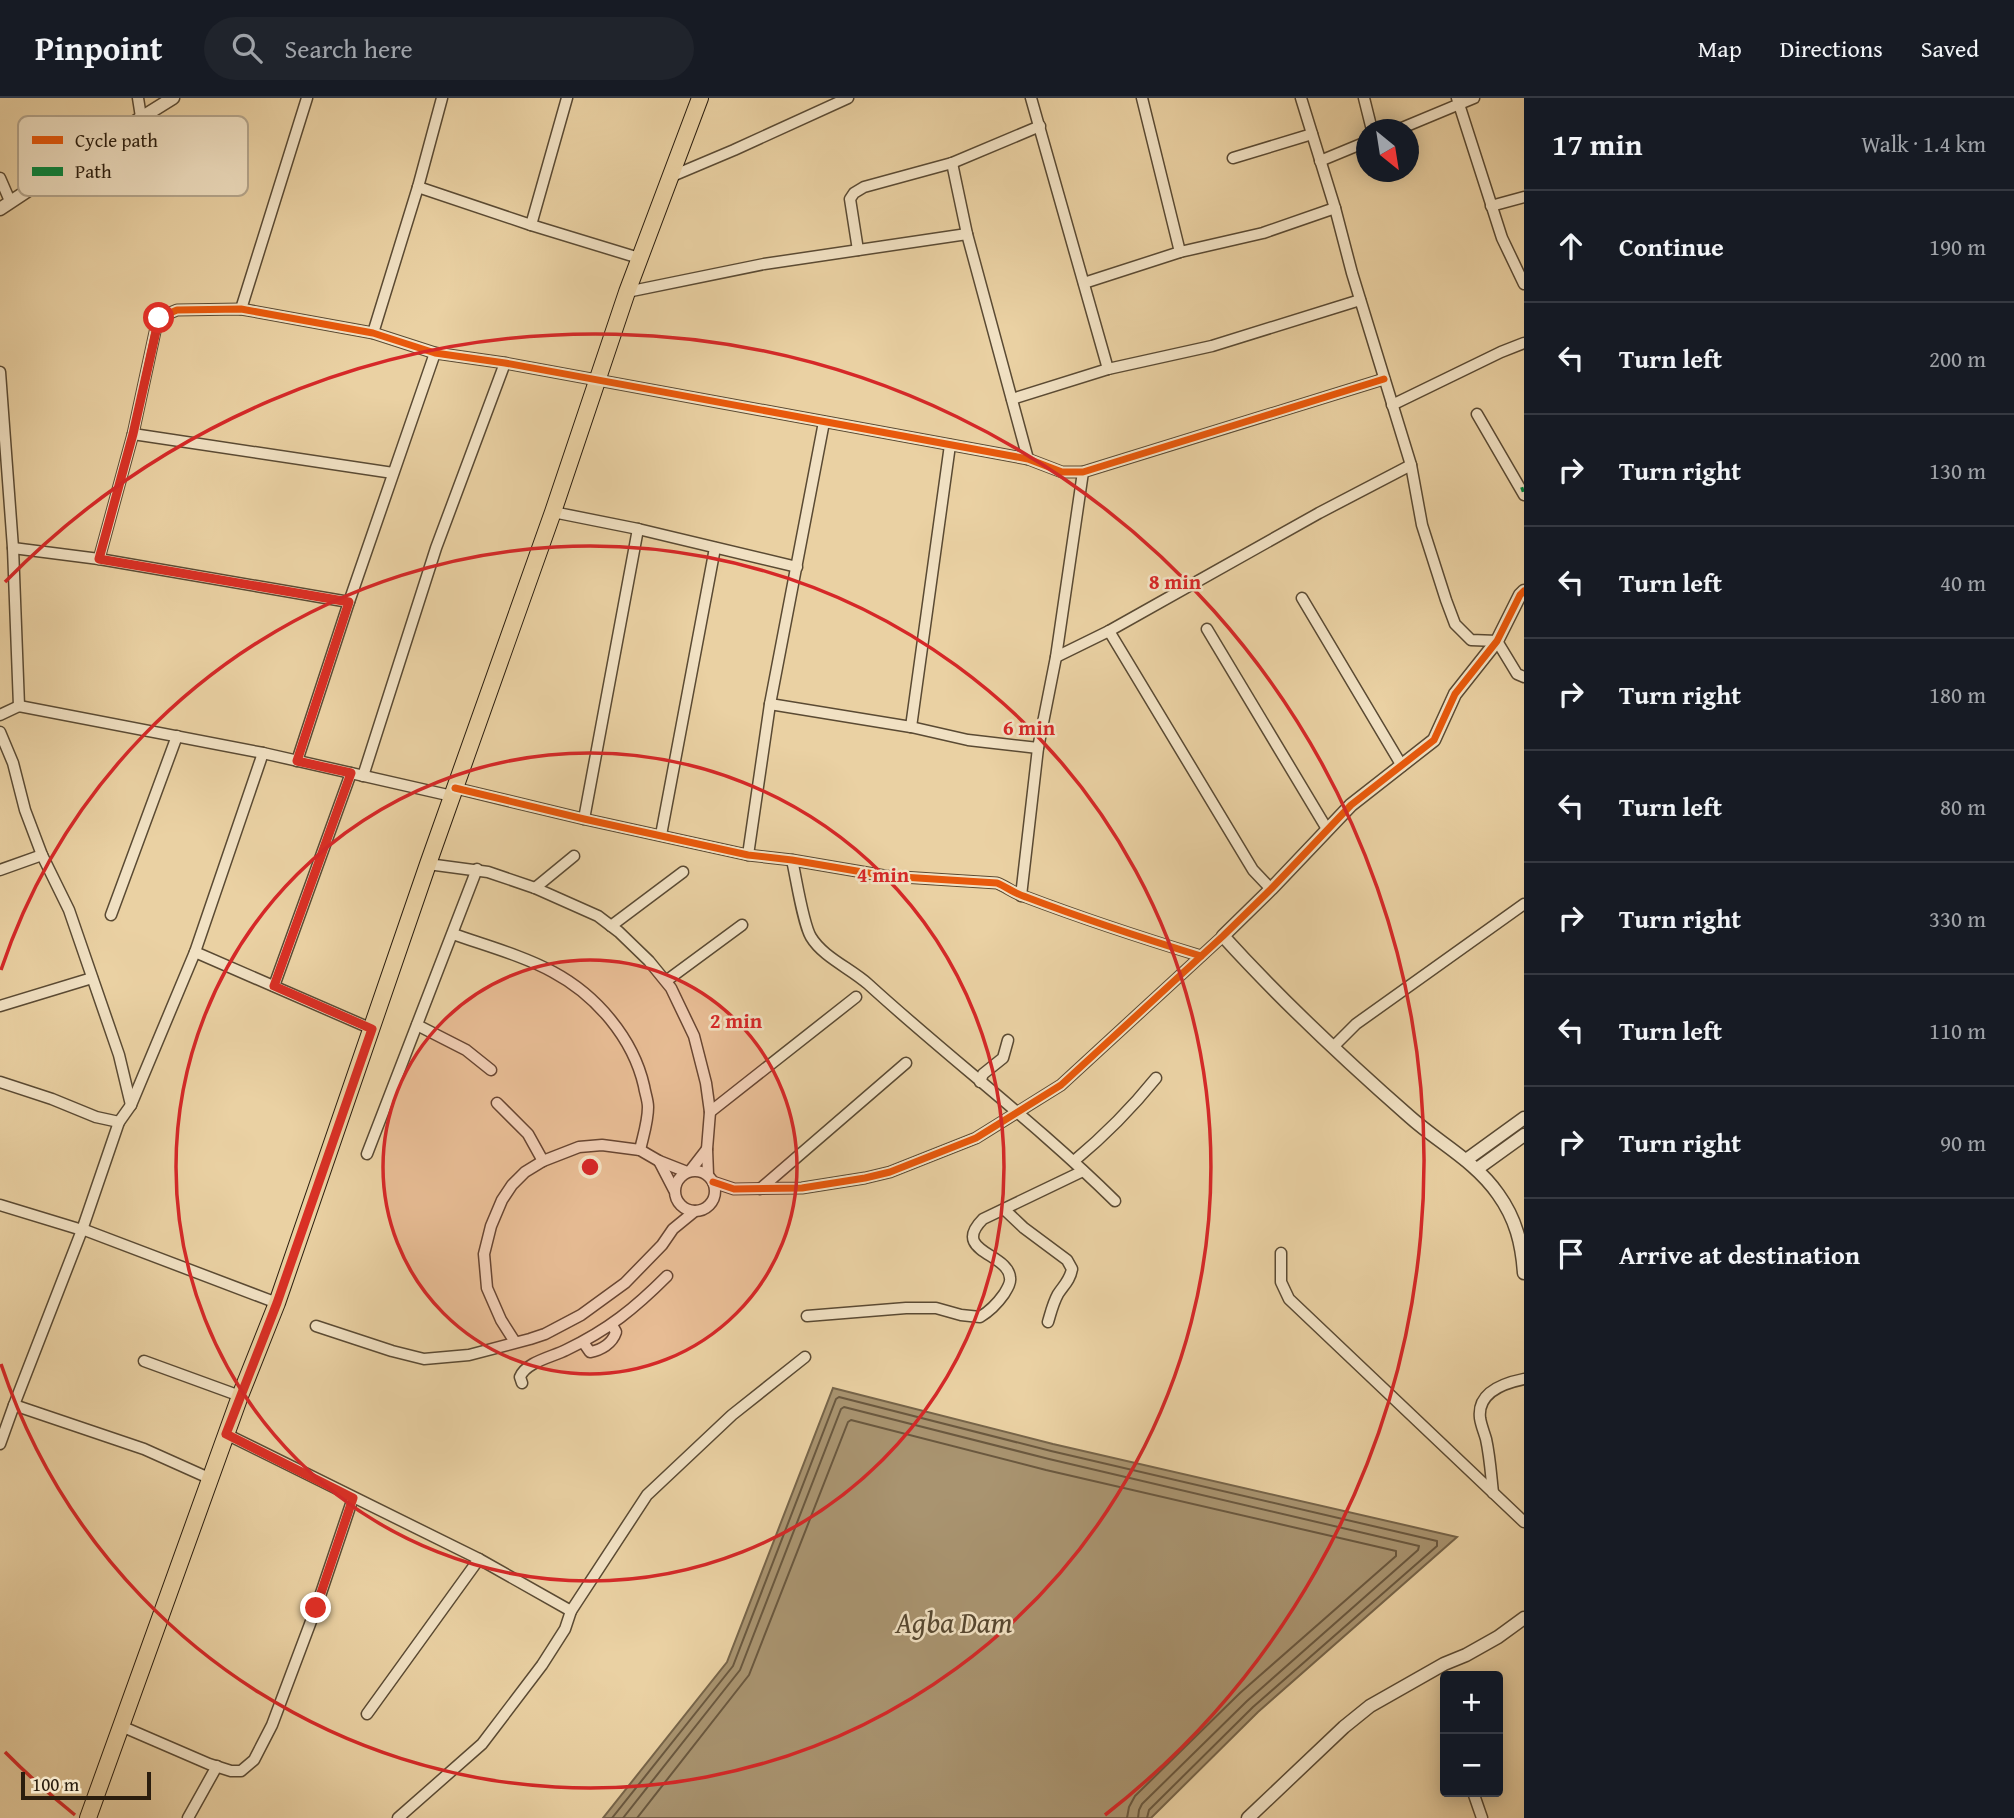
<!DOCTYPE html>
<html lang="en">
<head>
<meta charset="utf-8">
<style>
	body { margin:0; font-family:"Gentium Book Plus",serif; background:#20242c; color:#f1f3f6 }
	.controls { position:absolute; right:21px; bottom:21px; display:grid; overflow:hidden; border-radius:7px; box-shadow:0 4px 18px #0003 }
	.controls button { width:63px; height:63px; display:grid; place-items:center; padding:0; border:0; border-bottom:2px solid #363941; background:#171b24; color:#f1f3f6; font:35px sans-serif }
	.compass { position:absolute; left:1356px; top:21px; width:63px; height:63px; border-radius:50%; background:#171b24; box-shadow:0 4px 18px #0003; rotate:150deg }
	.scale { position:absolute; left:21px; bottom:18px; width:130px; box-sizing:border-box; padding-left:7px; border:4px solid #2a1d0e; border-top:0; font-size:19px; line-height:24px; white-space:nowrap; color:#2a1d0e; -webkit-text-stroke:5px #f1e1c3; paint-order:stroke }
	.stop { position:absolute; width:21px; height:21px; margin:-16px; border:5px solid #d93025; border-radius:50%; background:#fff }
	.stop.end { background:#d93025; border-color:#fff; box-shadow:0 2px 7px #0008 }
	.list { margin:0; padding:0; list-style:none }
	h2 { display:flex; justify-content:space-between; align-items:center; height:91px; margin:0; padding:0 28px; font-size:30px }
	h2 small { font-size:23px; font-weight:400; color:#9ea1a6 }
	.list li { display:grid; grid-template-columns:46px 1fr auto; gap:21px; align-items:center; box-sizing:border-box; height:112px; padding:0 28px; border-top:2px solid #363941 }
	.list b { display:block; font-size:26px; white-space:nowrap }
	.list em { font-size:23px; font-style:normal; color:#9ea1a6 }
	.icon { flex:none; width:38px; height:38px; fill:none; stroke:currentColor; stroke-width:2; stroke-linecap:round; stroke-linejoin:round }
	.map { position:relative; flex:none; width:1524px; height:1720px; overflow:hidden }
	header { display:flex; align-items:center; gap:42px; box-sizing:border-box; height:98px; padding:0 35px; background:#171b24; border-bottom:2px solid #363941 }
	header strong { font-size:33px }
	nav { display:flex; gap:38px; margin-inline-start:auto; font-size:24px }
	.search { width:490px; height:63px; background:#20242c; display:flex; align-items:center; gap:18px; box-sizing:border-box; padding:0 24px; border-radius:38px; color:#9ea1a6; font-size:26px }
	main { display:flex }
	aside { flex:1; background:#171b24 }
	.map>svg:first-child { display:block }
</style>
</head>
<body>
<header>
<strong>Pinpoint</strong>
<div class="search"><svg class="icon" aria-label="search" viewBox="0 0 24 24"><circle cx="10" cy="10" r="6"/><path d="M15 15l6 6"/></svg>Search here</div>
<nav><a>Map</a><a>Directions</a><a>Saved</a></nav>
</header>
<main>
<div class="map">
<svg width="1524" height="1720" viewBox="0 0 1524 1720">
	<rect width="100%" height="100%" fill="#ead1a3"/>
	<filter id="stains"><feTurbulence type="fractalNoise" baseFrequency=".00286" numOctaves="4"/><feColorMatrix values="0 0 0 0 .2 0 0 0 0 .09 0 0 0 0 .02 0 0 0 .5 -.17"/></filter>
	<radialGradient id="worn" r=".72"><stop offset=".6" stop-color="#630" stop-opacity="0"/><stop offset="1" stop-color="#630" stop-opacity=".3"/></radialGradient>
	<!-- water -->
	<polygon fill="#a99470" stroke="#766449" stroke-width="2" points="833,1290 1053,1346 1457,1439 1258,1614 1151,1720 603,1720 727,1564"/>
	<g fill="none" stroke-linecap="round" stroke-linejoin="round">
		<!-- shore -->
		<g stroke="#6a583f" stroke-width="2">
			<polyline points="612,1720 733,1568 836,1301 839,1299 1051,1353 1437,1443 1437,1448 1253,1609 1149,1712 1147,1720"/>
			<polyline points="623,1720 740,1572 841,1311 844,1309 1049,1361 1419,1448 1418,1452 1247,1603 1142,1706 1139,1712 1138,1720"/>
			<polyline points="637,1720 749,1577 848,1324 851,1322 1046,1372 1396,1453 1396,1458 1240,1595 1135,1698 1129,1709 1127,1720"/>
		</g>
		<defs>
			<g id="minor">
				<polyline points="138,0 141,19"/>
				<polyline points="1031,0 1108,271"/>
				<polyline points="1142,0 1180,154"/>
				<polyline points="1301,0 1335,110 1352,175 1411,367 1422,427 1446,502 1455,526 1471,542 1497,543 1517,576 1524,579"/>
				<polyline points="1364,0 1372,32"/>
				<polyline points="1457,0 1502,140 1524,186"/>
				<polyline points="1397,32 1474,0"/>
				<polyline points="1233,60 1312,36"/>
				<polyline points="1320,63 1366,44"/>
				<polyline points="952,65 967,136 1028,361"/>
				<polyline points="670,79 734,52 848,0"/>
				<polyline points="0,80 10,103"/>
				<polyline points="418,89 531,127 639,160"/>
				<polyline points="1491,108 1524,99"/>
				<polyline points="531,127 567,0"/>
				<polyline points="858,152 850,101 854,95 864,89 952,65 1040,28"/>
				<polyline points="1084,185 1180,154 1263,135 1335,110"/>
				<polyline points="627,194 764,166 967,136"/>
				<polyline points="241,211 307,0"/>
				<polyline points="373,235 418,89 442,0"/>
				<polyline points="0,274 13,450 19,608"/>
				<polyline points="1012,301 1108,271 1212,248 1360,202"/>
				<polyline points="1392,307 1501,254 1524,245"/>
				<polyline points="1477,316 1524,397"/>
				<polyline points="133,336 393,375"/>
				<polyline points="553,414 638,431 797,469"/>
				<polyline points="13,450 99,461 349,504"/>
				<polyline points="99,461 133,336 158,220 177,212 241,211 373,235 435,255 505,265 1028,361 1062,374 1083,374 1384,281"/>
				<polyline points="1302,500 1402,668"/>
				<polyline points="1207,531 1327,731"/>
				<polyline points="1109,533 1253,772 1271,791"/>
				<polyline points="1056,559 1109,533 1319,415 1411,367"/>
				<polyline points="770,606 911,629 968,642 1038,650"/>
				<polyline points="0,617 19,608 263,655 452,698"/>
				<polyline points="911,629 950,347"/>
				<polyline points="0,634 13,665 25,712 42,757 69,812 119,957 131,1007"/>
				<polyline points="297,663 349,504 435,255"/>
				<polyline points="363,678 436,450 505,265"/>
				<path d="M455,690L584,721L748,757L792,762L886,778L997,785C1007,789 1015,796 1026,799C1084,821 1142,840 1201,858"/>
				<polyline points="584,721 638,431"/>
				<polyline points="661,737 715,450"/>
				<polyline points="748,757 770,606 824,324"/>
				<path d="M792,762C796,779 803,826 811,839C823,859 850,870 868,886C949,960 1037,1026 1115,1103"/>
				<polyline points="428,766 488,774 535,790 598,818 619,834 649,863 671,890 694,938 706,985 710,1014 707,1051 708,1077"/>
				<polyline points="0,772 42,757"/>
				<polyline points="535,790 574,758"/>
				<polyline points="1021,798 1038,650 1056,559 1083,374"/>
				<polyline points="111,817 177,638"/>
				<polyline points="611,828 683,774"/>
				<path d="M453,836C484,847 524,858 553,874C596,897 633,940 644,988C645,995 648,1002 648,1009C648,1024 643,1038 640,1052"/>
				<polyline points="195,854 372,931"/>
				<polyline points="666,883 742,827"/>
				<polyline points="274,888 351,675"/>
				<polyline points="0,908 92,880"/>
				<polyline points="417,927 466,952 491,972"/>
				<polyline points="1333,949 1356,926 1524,806"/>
				<polyline points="0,984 52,1001 96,1019 119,1024"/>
				<polyline points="980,984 983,976 1003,960 1008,942"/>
				<polyline points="497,1005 528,1036 543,1063"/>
				<polyline points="710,1014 856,899"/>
				<polyline points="367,1056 477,771"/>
				<polyline points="659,1063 674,1092"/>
				<path d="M1074,1063C1104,1038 1131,1011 1156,980"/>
				<circle cx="695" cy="1093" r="20"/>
				<polyline points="690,1073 707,1051"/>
				<polyline points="713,1084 734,1091 802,1090 865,1080 890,1074 976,1040 1061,987 1223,838"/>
				<polyline points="760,1091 906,965"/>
				<polyline points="0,1107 82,1132"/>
				<path d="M1004,1111L1024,1130L1067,1162L1072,1171C1070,1182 1064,1187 1058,1196C1053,1205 1051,1214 1048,1224"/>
				<polyline points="82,1131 277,1205"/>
				<polyline points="1281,1155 1281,1184 1289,1201 1524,1424"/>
				<path d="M807,1218L906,1210H936L961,1217L980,1219C990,1213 997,1206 1004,1196C1007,1191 1011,1185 1010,1180C1009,1155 950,1154 983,1121L1083,1073"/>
				<polyline points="316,1228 392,1253 424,1261 469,1257 530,1241 545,1236 581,1217 625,1185 662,1147 673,1131 695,1113"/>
				<polyline points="515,1244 501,1222 487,1190 484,1156 491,1128 502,1102 512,1087 525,1074 543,1063 579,1049 602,1047 640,1052 659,1063 687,1074"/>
				<path d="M583,1244L590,1254C601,1252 612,1246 616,1234L612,1227"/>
				<polyline points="144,1263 240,1298"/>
				<path d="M522,1285L520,1279C526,1264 552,1259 566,1252C608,1232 635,1210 667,1178"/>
				<polyline points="14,1307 144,1351 211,1381"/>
				<polyline points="226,1336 479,1461 571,1513"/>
				<polyline points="0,1346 14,1307 82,1132 119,1024 131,1007 195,854 263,655"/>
				<path d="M1493,1395C1491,1377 1490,1359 1486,1341C1484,1334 1481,1327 1480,1320C1477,1294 1504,1285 1524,1281"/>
				<polyline points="367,1616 479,1461"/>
				<polyline points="121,1628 209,1666 231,1673 241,1673 254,1662 272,1627 316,1510 353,1400"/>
				<polyline points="1473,1694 1482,1720"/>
				<polyline points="188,1720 217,1668"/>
				<polyline points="398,1720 482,1646 542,1567 565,1531 571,1513 647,1397 732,1317 805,1259"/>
			</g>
			<g id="tertiary">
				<polyline points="0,111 83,56 173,0"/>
				<path d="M1524,493L1520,497L1497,543L1455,596L1434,642L1351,707L1271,791L1223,838C1281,902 1345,962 1410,1019C1439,1045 1475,1063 1498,1096C1516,1121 1522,1146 1524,1175"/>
				<polyline points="1466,1062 1524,1020"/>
				<polyline points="1477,1071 1524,1037"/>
				<polyline points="1248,1720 1344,1629 1370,1608 1444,1566 1466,1557 1498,1539 1524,1520"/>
			</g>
			<polyline id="primary" points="88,1720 240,1298 277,1205 428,766 553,414 627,194 700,0"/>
		</defs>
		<!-- minor casing -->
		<use href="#minor" stroke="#5a4a33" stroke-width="13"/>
		<!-- tertiary casing -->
		<use href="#tertiary" stroke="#5a4a33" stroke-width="15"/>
		<!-- primary casing -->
		<use href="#primary" stroke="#2a1d0e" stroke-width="18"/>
		<!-- minor -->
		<use href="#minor" stroke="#f1e1c3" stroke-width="10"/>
		<!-- tertiary -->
		<use href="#tertiary" stroke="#f1e1c3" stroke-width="12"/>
		<!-- primary -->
		<use href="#primary" stroke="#ead1a3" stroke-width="16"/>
		<!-- quiet -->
		<polyline stroke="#00873e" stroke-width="5" stroke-dasharray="10 5" stroke-linecap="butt" points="1521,392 1524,391"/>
		<defs>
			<g id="cycleway">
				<polyline points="99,461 133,336 158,220 177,212 241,211 373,235 435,255 505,265 1028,361 1062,374 1083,374 1384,281"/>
				<path d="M455,690L584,721L748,757L792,762L886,778L997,785C1007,789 1015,796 1026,799C1084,821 1142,840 1201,858"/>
				<polyline points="713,1084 734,1091 802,1090 865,1080 890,1074 976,1040 1061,987 1223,838 1271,791 1351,707 1434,642 1455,596 1497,543 1520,497 1524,493"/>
			</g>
		</defs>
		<!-- cycleway casing -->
		<use href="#cycleway" stroke="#f1e1c3" stroke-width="11"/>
		<!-- cycleway -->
		<use href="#cycleway" stroke="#e8590c" stroke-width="7"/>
	</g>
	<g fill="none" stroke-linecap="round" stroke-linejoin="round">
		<!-- route -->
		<polyline stroke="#d93025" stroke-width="9" points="159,220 133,336 99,461 349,504 297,663 351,675 274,888 372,931 277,1205 226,1336 353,1400 316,1510"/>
	</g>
	<!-- distance rings -->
	<circle cx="590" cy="1069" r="207" fill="#d62828" fill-opacity=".12"/>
	<g fill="none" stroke="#d62828" stroke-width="3.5">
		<circle cx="590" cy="1069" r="207"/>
		<circle cx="590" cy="1069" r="414"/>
		<path d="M1 872A621 621 0 1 1 1 1266"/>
		<path d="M75 1717A828 828 0 0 1 5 1654M5 484A828 828 0 1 1 1105 1717"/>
	</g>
	<g text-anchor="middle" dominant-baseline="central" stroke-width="5" stroke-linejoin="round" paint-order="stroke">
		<!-- water labels -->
		<g font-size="30" font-style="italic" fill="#564730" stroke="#f1e1c3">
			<text x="954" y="1524">Agba Dam</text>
		</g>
	</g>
	<!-- legend -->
	<rect x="18" y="18" width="230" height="80" rx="10" fill="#f1e1c3" stroke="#b5a68d" stroke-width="2"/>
	<rect x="32" y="38" width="31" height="8" fill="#e8590c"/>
	<rect x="32" y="69" width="31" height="9" fill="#00873e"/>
	<g font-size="19" fill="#2a1d0e">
		<text x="75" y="49">Cycle path</text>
		<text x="75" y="80">Path</text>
	</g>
	<circle cx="590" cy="1069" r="10" fill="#d62828" stroke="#f1e1c3" stroke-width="3.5"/>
	<g font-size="21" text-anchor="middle" font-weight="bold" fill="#d62828" stroke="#f1e1c3" stroke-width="5" stroke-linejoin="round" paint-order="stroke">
		<text x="1175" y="491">8 min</text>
		<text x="1029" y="637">6 min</text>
		<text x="883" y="784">4 min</text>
		<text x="736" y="930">2 min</text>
	</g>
	<rect width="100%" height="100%" filter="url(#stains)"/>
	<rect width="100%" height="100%" fill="url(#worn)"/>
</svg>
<div class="controls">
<button>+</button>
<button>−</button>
</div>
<svg class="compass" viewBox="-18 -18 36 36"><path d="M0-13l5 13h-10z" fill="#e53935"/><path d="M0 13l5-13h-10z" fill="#9ea1a6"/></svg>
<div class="scale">100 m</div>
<div class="stop" style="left:159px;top:220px"></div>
<div class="stop end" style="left:316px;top:1510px"></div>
</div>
<aside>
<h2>17 min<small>Walk · 1.4 km</small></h2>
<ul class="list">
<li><svg class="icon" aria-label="ahead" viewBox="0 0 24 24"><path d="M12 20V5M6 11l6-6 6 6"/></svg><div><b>Continue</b></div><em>190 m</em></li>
<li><svg class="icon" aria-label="left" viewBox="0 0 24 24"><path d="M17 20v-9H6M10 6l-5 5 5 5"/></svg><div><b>Turn left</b></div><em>200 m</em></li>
<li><svg class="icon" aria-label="right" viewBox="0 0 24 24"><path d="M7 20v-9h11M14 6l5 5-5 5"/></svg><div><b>Turn right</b></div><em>130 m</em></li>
<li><svg class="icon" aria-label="left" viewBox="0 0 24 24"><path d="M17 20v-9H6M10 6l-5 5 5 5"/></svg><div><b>Turn left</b></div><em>40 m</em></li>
<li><svg class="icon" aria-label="right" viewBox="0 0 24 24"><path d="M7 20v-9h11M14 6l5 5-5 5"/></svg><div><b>Turn right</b></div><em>180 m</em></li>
<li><svg class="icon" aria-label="left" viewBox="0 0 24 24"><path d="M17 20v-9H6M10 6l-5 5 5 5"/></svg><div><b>Turn left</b></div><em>80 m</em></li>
<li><svg class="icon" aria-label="right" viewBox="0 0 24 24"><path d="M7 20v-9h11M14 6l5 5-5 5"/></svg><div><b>Turn right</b></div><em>330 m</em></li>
<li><svg class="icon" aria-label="left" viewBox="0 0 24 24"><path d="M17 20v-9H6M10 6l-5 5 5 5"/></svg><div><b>Turn left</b></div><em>110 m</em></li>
<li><svg class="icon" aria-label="right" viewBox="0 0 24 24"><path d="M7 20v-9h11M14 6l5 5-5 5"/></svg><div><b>Turn right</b></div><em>90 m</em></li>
<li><svg class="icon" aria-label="arrive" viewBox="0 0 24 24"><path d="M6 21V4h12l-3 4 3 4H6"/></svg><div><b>Arrive at destination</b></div></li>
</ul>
</aside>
</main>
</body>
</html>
